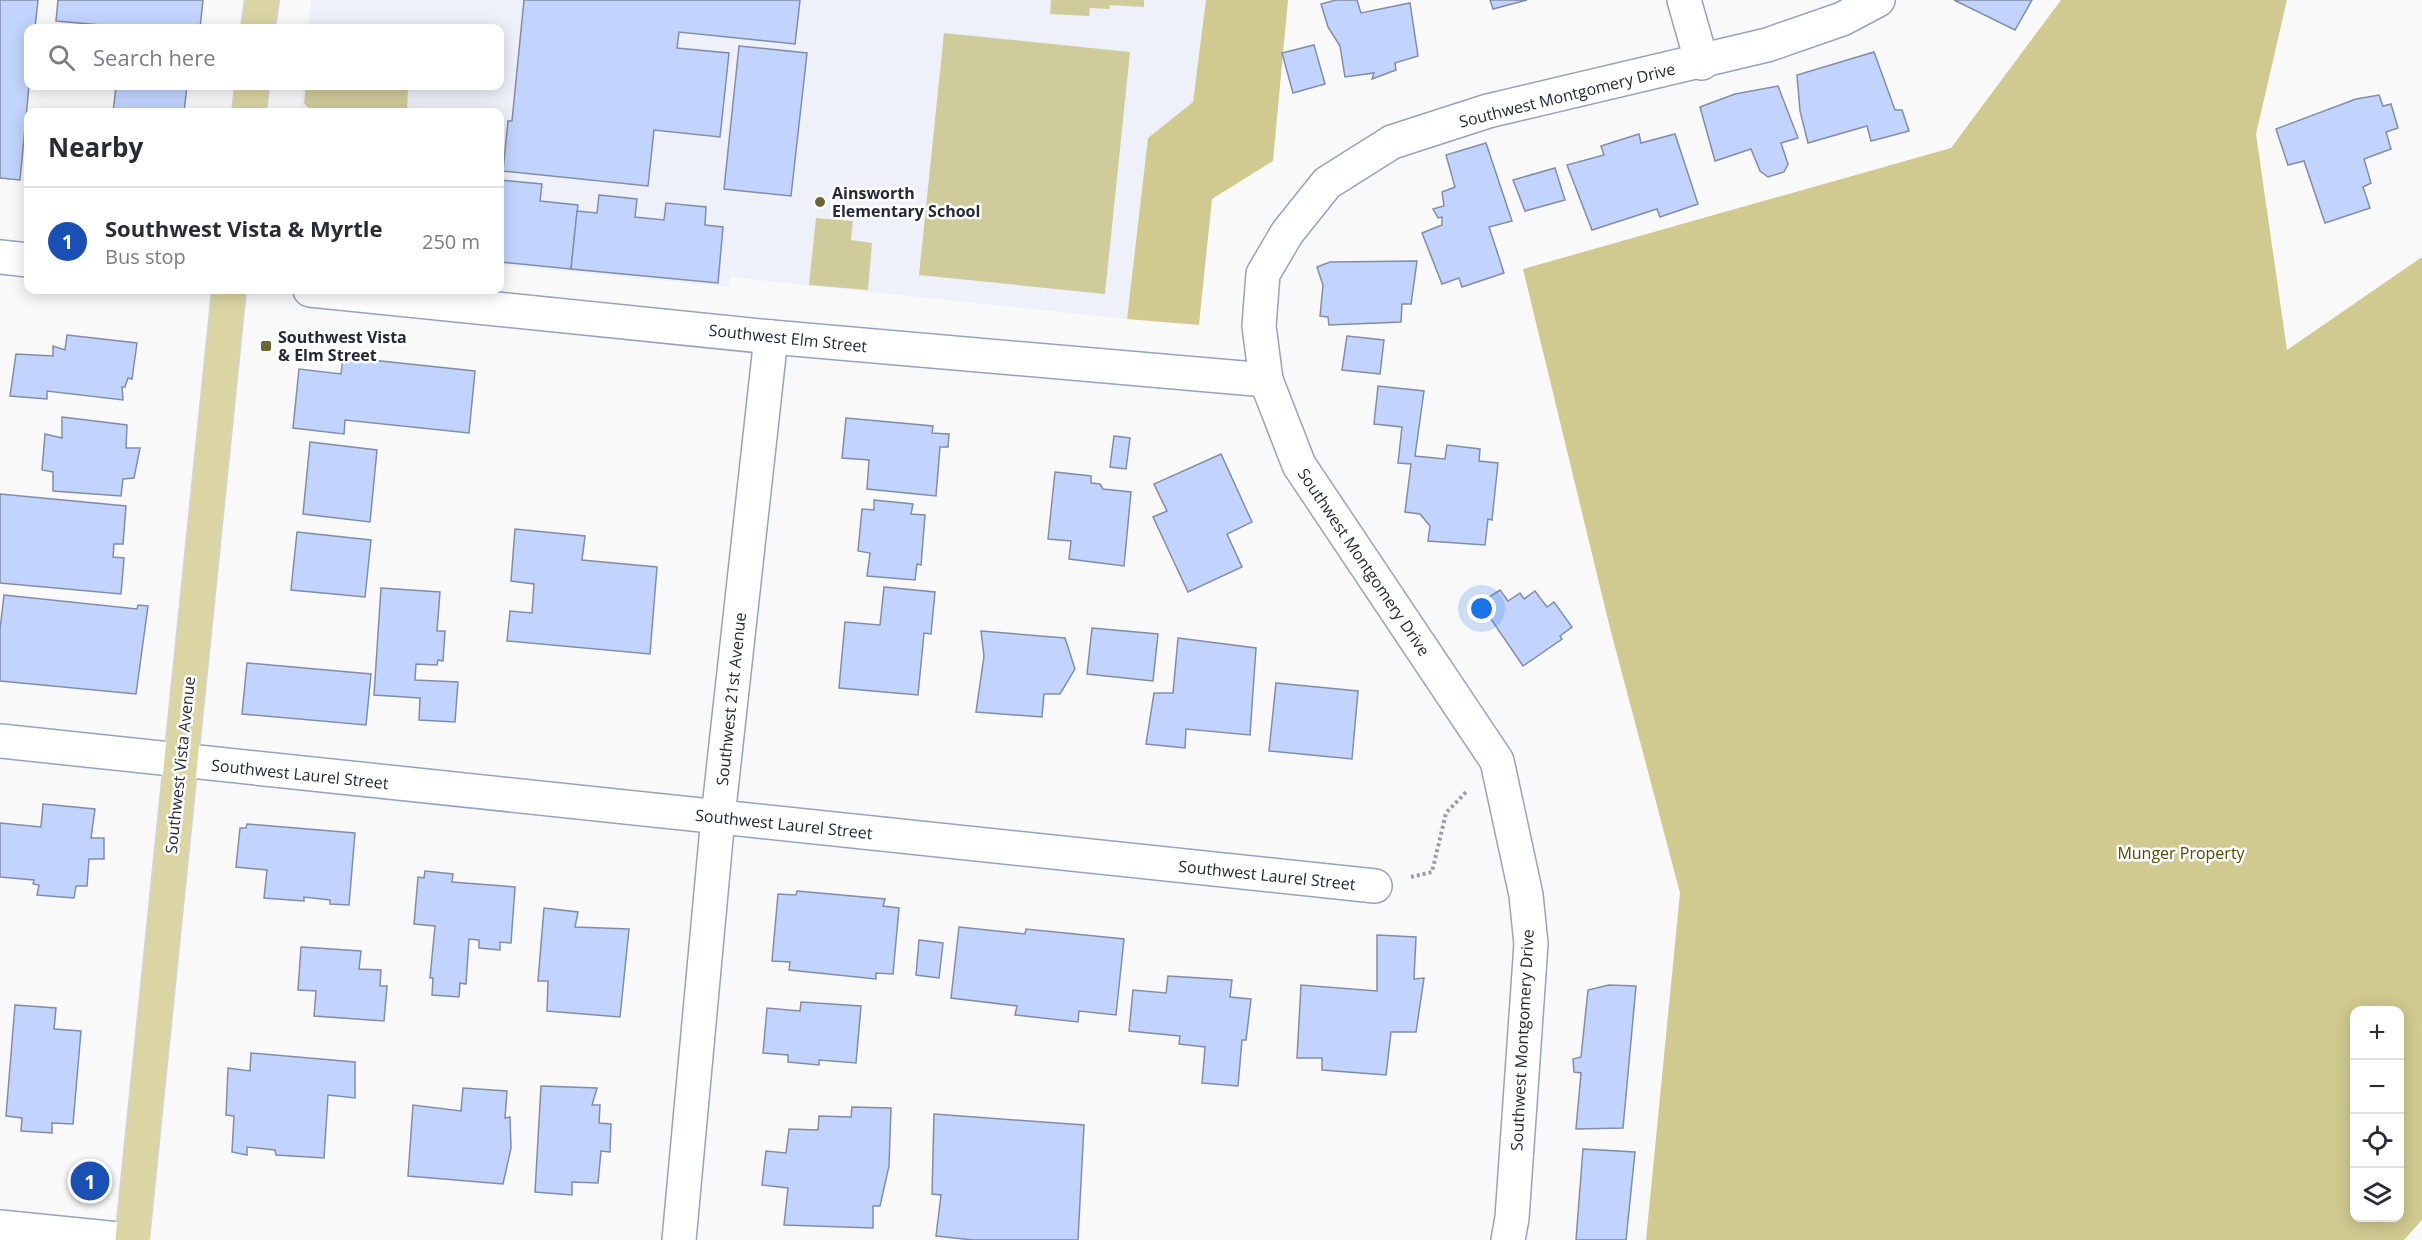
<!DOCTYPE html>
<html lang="en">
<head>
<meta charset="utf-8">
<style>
	body { margin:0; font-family:"Open Sans",sans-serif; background:#f2f2f3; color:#2b2b33 }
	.controls { position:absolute; right:18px; bottom:18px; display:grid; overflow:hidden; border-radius:12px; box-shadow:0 3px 15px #0003 }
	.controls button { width:54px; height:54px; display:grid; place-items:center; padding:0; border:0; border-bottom:2px solid #e1e1e2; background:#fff; color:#2b2b33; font:30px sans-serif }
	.you { position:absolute; left:1482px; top:609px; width:21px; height:21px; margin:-15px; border:4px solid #fff; border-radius:50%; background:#1a73e8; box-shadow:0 0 0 9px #1a73e833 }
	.badge { display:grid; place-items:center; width:39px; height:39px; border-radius:50%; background:#6c6633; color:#fff; font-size:20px; font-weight:700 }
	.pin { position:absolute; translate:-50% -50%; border:3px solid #fff; box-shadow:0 2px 6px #0006 }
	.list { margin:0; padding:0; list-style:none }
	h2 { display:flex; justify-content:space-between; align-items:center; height:78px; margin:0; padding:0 24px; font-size:26px }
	h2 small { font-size:20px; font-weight:400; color:#7c7c81 }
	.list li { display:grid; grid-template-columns:39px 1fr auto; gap:18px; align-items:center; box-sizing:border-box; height:108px; padding:0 24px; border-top:2px solid #e1e1e2 }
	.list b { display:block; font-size:22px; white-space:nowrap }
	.list p { margin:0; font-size:20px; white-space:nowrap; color:#7c7c81 }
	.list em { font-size:20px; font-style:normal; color:#7c7c81 }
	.icon { flex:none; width:33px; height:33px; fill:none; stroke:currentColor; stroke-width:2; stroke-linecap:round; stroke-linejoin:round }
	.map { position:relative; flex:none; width:2422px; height:1240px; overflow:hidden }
	.search { position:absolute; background:#fff; box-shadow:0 3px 15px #0003; left:24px; top:24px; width:480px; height:66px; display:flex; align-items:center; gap:15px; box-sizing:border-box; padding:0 21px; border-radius:12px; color:#7c7c81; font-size:22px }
	.panel { position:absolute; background:#fff; box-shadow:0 3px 15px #0003; left:24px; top:108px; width:480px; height:186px; border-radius:12px }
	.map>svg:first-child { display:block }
</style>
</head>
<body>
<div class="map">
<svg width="2422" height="1240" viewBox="0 0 2422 1240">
	<rect width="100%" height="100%" fill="#f9f9f9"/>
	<!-- built -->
	<polygon fill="#eef1f9" points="311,0 1206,0 1193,102 1148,138 1127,319 730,277 729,287 500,265 500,112 301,112 303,86 500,86 500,28 309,28"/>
	<!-- green -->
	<g fill="#d0cb9a">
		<polygon points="1051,0 1144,0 1144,7 1110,5 1109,9 1090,8 1089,16 1050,14"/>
		<polygon points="944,33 1130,52 1105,294 919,275"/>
		<polygon points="306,86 408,86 407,112 312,112 304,103"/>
		<polygon points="816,218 853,221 851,240 872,243 868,290 809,285"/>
	</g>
	<!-- forest -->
	<g fill="#d0ca90" fill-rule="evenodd">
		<polygon points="1206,0 1288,0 1273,161 1212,199 1199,325 1127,319 1148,138 1193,102"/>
		<path d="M2061,0H2287L2256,134L2287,350L2422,257V1220L2404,1240H1646L1680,893L1609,624L1523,269L1951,148ZM2400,1010V1218H2354V1010Z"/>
	</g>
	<!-- building -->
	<g fill="#c2d4fe" stroke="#818da8" stroke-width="1.5">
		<polygon points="0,0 38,0 35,28 28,28 29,86 20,180 0,178"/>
		<polygon points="58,0 203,0 200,28 135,28 56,21"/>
		<polygon points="524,0 800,0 795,44 679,32 677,48 729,53 720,137 654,130 648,186 503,171 508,121 512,121"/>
		<polygon points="1336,0 1357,0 1361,13 1410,3 1418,56 1395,63 1396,70 1372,79 1374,73 1345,77 1340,46 1328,27 1321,4"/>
		<polygon points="1490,0 1527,0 1493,9"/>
		<polygon points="1954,0 2032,0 2015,30"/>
		<polygon points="1314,45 1325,84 1293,93 1282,53"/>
		<polygon points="739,46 807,53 791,196 724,189"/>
		<polygon points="1874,52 1895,110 1902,110 1909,131 1871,141 1867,126 1808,143 1800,111 1797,75"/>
		<polygon points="122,86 187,86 184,112 113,112 116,87"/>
		<polygon points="1778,86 1798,138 1781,143 1788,164 1784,172 1768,177 1760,171 1751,149 1715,161 1700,107 1735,94"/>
		<polygon points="2379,95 2383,106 2391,104 2398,128 2386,132 2391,149 2364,159 2371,183 2363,187 2370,208 2325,223 2304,161 2288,165 2276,129 2356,99"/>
		<polygon points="1639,134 1641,143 1675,134 1698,204 1660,217 1657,209 1592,230 1567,165 1604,155 1601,146"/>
		<polygon points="1486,143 1512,221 1489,227 1504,273 1462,287 1459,278 1442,284 1422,233 1442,225 1442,217 1438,218 1433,209 1444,206 1442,192 1455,187 1446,155"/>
		<polygon points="1555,168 1565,200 1525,211 1513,180"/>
		<polygon points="500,180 542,184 540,201 578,205 571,269 500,262"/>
		<polygon points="599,195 637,199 635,217 664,220 666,203 706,207 705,225 723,227 718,283 571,269 577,211 597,213"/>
		<polygon points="1417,261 1411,304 1402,304 1401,322 1329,325 1328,317 1320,316 1323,285 1317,267 1330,262"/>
		<polygon points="67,335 137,343 132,379 128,378 125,387 122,387 123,400 47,391 47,399 10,396 16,354 53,356 53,346 65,350"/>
		<polygon points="1347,336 1384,340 1380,374 1342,370"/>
		<polygon points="343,357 475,371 469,433 345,420 344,434 293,428 299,369 341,374"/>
		<polygon points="1378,386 1424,391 1415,456 1445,459 1447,445 1480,449 1479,461 1498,463 1492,520 1488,519 1485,545 1428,541 1430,526 1420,514 1405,512 1411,464 1398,463 1402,427 1374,424"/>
		<polygon points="62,417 127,425 126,448 140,448 134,478 123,479 121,496 53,491 53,472 42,470 45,434 62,438"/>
		<polygon points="846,418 933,426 932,433 949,434 948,447 940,447 936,496 867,489 869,460 842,458"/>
		<polygon points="1114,436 1130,438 1126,469 1110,467"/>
		<polygon points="310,442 377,450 370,522 303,514"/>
		<polygon points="1221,454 1252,522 1227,534 1242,567 1188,592 1153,517 1167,511 1154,484"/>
		<polygon points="1055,472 1091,476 1091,483 1100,484 1103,489 1131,492 1124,566 1069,559 1071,541 1048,539"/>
		<polygon points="0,494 126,506 123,544 114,544 113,557 124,558 121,594 0,583"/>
		<polygon points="874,500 913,504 911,514 925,515 921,565 917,564 915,580 867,576 870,553 858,551 862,509 874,510"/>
		<polygon points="515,529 585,536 582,560 657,567 650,654 507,641 510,611 532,613 534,584 511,581"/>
		<polygon points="297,532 371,540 365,597 291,590"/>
		<polygon points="884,587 935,592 931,634 924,633 918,695 839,688 845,622 880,625"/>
		<polygon points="381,588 440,592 437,631 445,631 443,661 438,660 437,665 416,664 415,680 458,682 455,722 419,720 420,698 374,695"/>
		<polygon points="1500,590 1508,601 1520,593 1524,599 1535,591 1547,607 1554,602 1572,627 1560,636 1562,639 1523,666 1480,603"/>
		<polygon points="4,595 137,609 138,605 148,606 136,694 0,681 0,629"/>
		<polygon points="1092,628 1158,634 1153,681 1087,674"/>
		<polygon points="981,631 1065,638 1075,669 1060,694 1044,694 1042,717 976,712 984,656"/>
		<polygon points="1178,638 1256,648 1250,735 1186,729 1185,748 1146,744 1154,693 1173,693"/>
		<polygon points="247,663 371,674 366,725 242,714"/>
		<polygon points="1276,683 1358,691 1352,759 1269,751"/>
		<polygon points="43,804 95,809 91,838 104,838 104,859 89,859 87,886 76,886 74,898 37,895 39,885 33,884 34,880 0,877 0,823 41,827"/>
		<polygon points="247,824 355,833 349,905 330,904 330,900 304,897 304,901 264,898 267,870 236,867 240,828 246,828"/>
		<polygon points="425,871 453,874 452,882 515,887 511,943 500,942 500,950 479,948 479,940 469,939 466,984 460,983 459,997 432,995 433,978 430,978 435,926 414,924 418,877 424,878"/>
		<polygon points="797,891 885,899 883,906 899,908 893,974 876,973 876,979 789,970 790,962 772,961 778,894 796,895"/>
		<polygon points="544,908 578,912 575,927 629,929 620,1017 547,1011 548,981 538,981"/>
		<polygon points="959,927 1025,934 1026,929 1124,939 1116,1015 1079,1011 1078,1022 1015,1015 1017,1006 951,998"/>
		<polygon points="1377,935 1416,937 1414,979 1424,978 1416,1032 1391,1032 1386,1075 1322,1070 1322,1058 1297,1058 1301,985 1377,991"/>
		<polygon points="919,940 943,943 939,978 916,975"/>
		<polygon points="301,947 361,951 359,969 381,970 380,986 387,986 384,1021 314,1016 316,991 298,990"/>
		<polygon points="1168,976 1232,980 1230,997 1251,999 1246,1040 1242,1040 1238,1086 1202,1083 1205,1047 1179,1044 1180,1036 1129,1031 1133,990 1166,993"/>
		<polygon points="1609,985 1636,986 1623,1128 1576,1129 1581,1073 1574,1072 1573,1059 1581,1057 1588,990"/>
		<polygon points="801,1002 861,1006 856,1063 819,1060 819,1065 788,1062 788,1055 763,1053 767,1008 800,1011"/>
		<polygon points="15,1005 56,1008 54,1029 81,1031 73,1124 52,1123 52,1133 21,1131 22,1118 6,1116"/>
		<polygon points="251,1053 355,1062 355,1098 328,1095 324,1158 276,1155 275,1150 247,1147 247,1155 232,1152 234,1116 226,1115 228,1068 250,1071"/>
		<polygon points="541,1086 597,1088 592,1105 600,1105 599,1123 611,1124 610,1152 601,1151 598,1183 572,1182 572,1195 535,1192"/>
		<polygon points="463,1088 507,1091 505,1118 510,1117 511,1148 503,1184 408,1176 413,1105 461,1111"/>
		<polygon points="852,1107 891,1108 889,1166 880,1206 873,1206 873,1228 784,1225 788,1188 762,1185 766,1151 786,1153 789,1129 818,1130 819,1116 851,1117"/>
		<polygon points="934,1114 1084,1125 1078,1240 973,1240 936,1236 941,1195 932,1194"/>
		<polygon points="1583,1149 1635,1152 1626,1240 1576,1240"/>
	</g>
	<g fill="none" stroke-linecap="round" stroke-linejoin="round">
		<defs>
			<g id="minor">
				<polyline points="1684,0 1702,63"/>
				<polyline points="0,257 28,260"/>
				<polyline points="310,290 771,337 1266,380"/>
				<polyline points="0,741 1375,886"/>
				<polyline points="0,1227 128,1240"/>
				<polyline points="679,1240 718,817 771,337"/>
				<polyline points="1508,1240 1512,1218 1531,944 1526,895 1497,761 1299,465 1266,380 1259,326 1263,274 1287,233 1327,183 1392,142 1488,111 1767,45 1842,19 1878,0"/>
			</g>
			<g id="major">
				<polyline points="258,28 262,0"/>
				<polyline points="249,112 252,86"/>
				<polyline points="132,1240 229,290"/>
			</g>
		</defs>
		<!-- minor casing -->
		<use href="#minor" stroke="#96a2be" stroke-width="36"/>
		<!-- major casing -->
		<use href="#major" stroke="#d3d4d6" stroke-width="36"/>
		<!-- path -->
		<polyline stroke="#9b9da2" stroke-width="4" stroke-dasharray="3 3" stroke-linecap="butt" points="1411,877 1432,872 1446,813 1466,792"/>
		<!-- minor -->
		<use href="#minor" stroke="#fff" stroke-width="33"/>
		<!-- major -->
		<use href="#major" stroke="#dad5a3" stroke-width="33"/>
	</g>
	<!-- markers -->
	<g fill="#6c6633" stroke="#fff" stroke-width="2">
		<circle cx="820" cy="202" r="6"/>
		<rect x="260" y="340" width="12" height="12" rx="3"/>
	</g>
	<g text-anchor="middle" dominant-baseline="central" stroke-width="5" stroke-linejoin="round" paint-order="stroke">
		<!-- street labels -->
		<g font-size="16" fill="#242934" stroke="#fff">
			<text transform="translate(1567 95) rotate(-14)">Southwest Montgomery Drive</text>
			<text transform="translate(788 338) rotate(6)">Southwest Elm Street</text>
			<text transform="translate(1364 562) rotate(56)">Southwest Montgomery Drive</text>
			<text transform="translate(731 699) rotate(-84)">Southwest 21st Avenue</text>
			<text transform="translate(180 765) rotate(-84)">Southwest Vista Avenue</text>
			<text transform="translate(300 774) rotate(6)">Southwest Laurel Street</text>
			<text transform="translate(784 824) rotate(6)">Southwest Laurel Street</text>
			<text transform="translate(1267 875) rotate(6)">Southwest Laurel Street</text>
			<text transform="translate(1522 1040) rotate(-87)">Southwest Montgomery Drive</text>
		</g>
		<!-- poi labels -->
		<g font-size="16" font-weight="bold" fill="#242934" stroke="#fff" text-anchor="start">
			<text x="832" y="193">Ainsworth<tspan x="832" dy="18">Elementary School</tspan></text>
			<text x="278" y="337">Southwest Vista<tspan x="278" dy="18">&amp; Elm Street</tspan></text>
		</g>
		<!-- park labels -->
		<g font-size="16" fill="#524a00" stroke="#fff">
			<text x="2181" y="853">Munger Property</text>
		</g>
	</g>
</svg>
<div class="controls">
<button>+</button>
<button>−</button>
<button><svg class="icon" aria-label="locate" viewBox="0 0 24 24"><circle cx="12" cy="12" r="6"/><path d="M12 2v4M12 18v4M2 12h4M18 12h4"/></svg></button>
<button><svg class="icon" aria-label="layers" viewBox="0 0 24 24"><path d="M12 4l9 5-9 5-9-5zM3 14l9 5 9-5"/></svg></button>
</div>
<div class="you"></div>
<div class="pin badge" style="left:90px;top:1181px;background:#1a4fb4">1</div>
<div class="search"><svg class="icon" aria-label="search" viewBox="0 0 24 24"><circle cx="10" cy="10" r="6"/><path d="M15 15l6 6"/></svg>Search here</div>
<section class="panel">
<h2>Nearby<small></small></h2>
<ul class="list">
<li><span class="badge" style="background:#1a4fb4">1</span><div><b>Southwest Vista &amp; Myrtle</b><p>Bus stop</p></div><em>250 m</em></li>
</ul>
</section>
</div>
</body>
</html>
